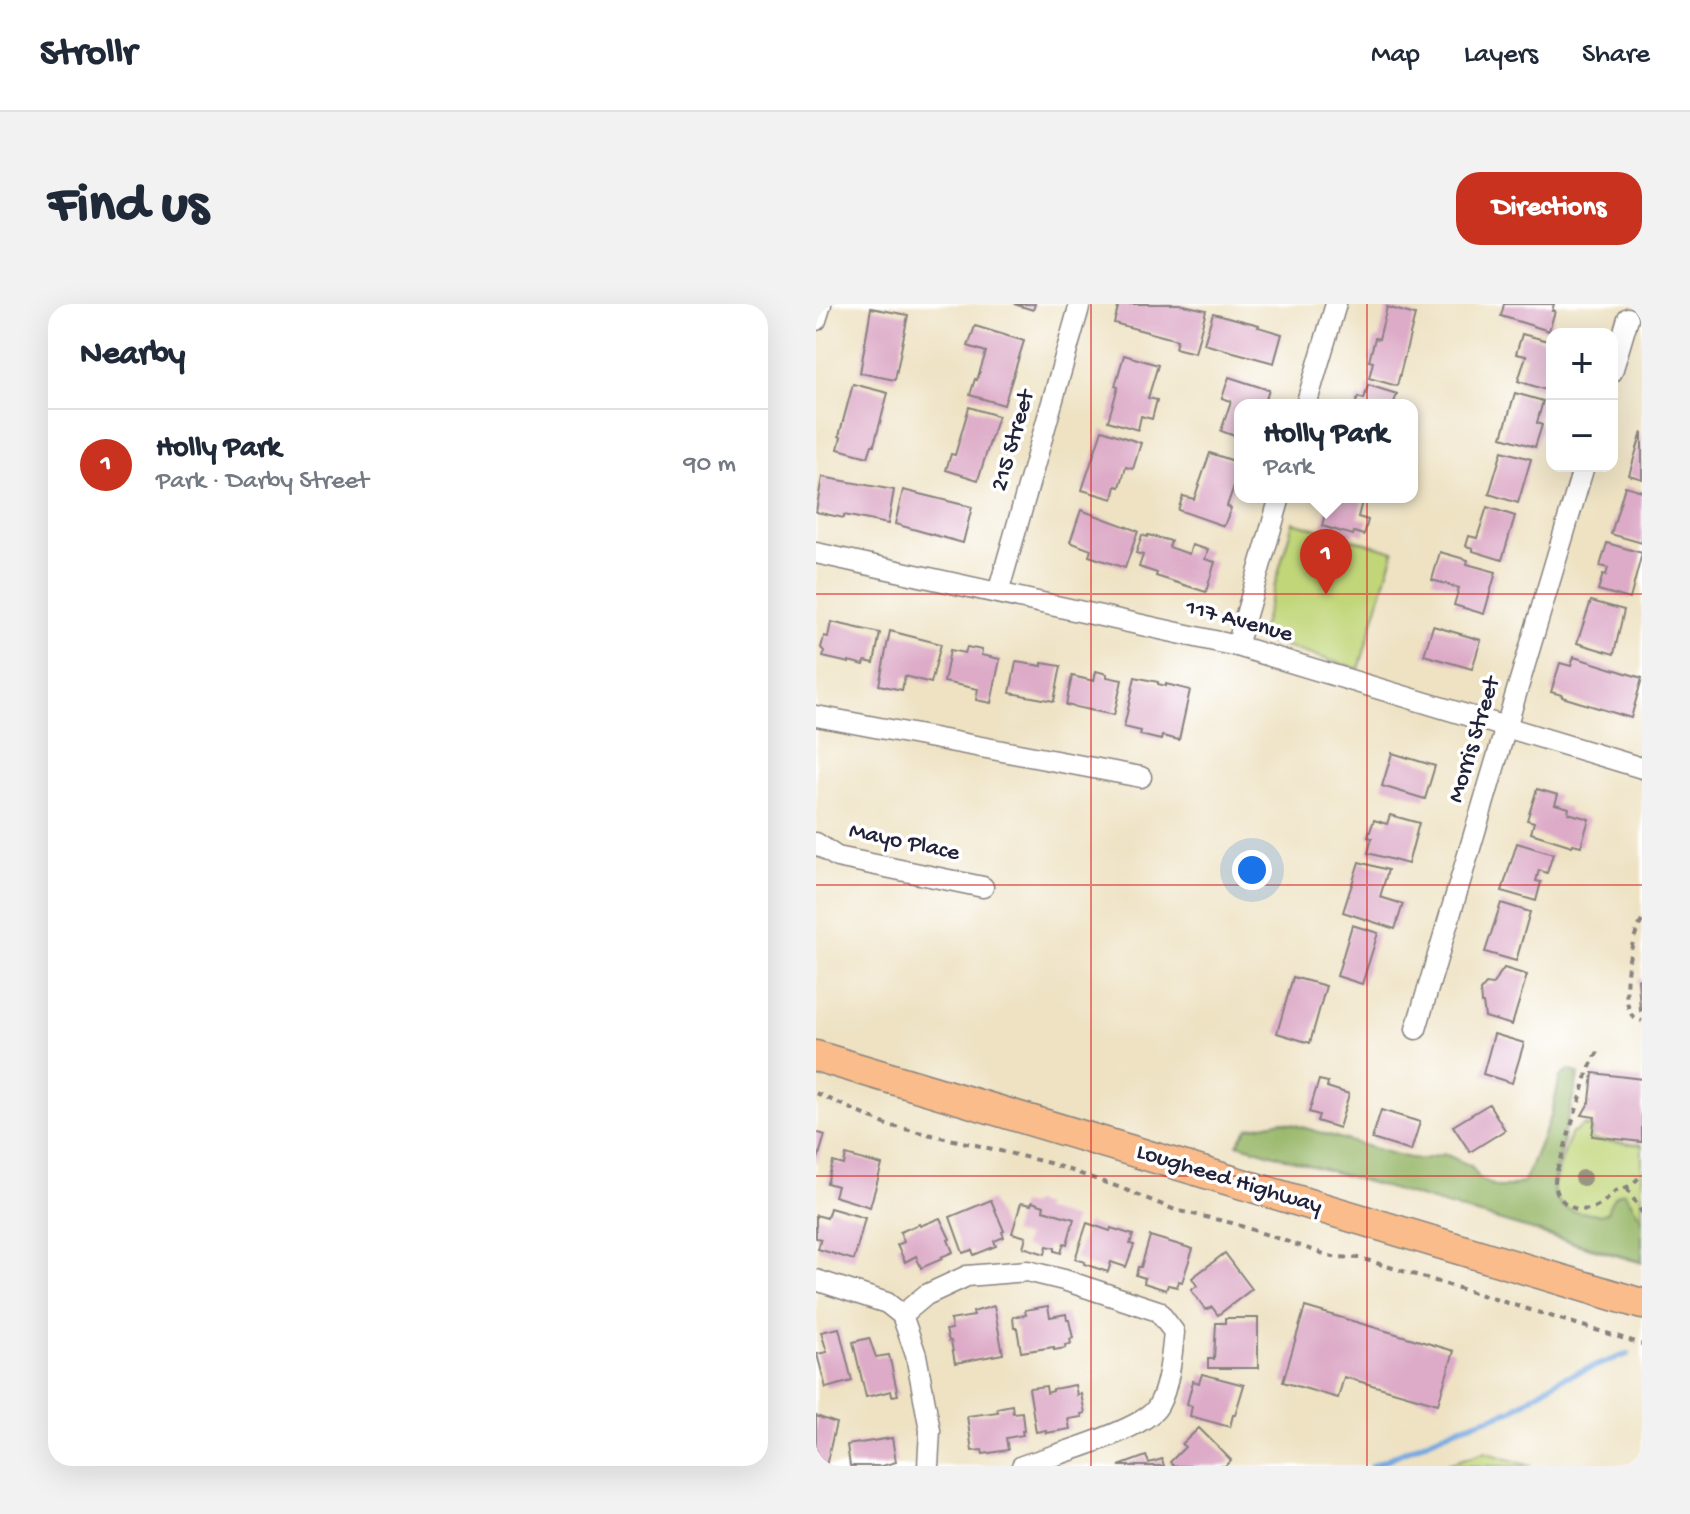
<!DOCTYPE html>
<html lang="en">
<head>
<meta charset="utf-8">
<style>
	body { margin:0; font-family:"Gochi Hand",sans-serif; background:#f2f2f3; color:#1f2937 }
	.controls { position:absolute; right:24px; top:24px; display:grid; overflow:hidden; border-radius:16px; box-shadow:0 8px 32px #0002 }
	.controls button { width:72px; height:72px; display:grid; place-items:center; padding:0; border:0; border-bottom:2px solid #e0e1e3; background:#fff; color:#1f2937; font:40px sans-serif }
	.you { position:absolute; left:436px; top:566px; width:28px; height:28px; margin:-20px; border:6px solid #fff; border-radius:50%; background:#1a73e8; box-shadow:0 0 0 12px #1a73e833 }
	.badge { display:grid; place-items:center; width:52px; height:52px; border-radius:50%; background:#c8321e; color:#fff; font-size:26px; font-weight:700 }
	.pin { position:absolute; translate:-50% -66px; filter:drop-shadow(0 2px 4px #0008) }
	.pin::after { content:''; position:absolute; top:42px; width:28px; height:24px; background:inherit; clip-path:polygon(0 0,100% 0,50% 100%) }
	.popup { position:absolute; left:418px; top:95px; width:184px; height:104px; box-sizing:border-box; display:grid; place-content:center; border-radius:16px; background:#fff; filter:drop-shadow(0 2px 6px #0005); font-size:26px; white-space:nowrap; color:#747a83 }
	.popup b { font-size:30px; color:#1f2937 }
	.popup::after { content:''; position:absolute; left:50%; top:100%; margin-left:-16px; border:16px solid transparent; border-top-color:#fff }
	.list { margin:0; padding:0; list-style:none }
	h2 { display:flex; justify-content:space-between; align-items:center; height:104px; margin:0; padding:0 32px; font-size:34px }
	h2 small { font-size:26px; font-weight:400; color:#747a83 }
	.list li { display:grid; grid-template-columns:52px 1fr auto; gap:24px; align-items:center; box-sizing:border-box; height:112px; padding:0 32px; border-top:2px solid #e0e1e3 }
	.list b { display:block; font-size:30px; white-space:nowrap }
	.list p { margin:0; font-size:26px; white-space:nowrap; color:#747a83 }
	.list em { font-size:26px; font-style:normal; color:#747a83 }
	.map { position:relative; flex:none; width:826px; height:1162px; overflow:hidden; border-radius:24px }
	header { display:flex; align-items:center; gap:48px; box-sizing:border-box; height:112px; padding:0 40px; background:#fff; border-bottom:2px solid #e0e1e3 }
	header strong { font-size:38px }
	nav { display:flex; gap:44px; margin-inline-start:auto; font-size:28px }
	.intro { display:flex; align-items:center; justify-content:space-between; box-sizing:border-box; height:192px; padding:0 48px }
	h1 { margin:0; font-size:56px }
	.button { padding:20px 36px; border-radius:24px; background:#c8321e; color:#fff; font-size:28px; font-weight:700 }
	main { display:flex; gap:48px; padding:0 48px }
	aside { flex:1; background:#fff; border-radius:24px; box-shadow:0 8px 32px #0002 }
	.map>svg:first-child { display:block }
</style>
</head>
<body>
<header>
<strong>Strollr</strong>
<nav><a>Map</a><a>Layers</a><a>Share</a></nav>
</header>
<div class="intro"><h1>Find us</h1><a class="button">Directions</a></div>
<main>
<aside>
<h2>Nearby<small></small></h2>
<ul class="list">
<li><span class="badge">1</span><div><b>Holly Park</b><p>Park · Darby Street</p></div><em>90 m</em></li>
</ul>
</aside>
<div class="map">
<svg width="826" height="1162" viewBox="0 0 826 1162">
	<rect width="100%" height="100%" fill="#fff"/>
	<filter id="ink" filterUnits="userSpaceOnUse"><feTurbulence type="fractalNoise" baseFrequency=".0125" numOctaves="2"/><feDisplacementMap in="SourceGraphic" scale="16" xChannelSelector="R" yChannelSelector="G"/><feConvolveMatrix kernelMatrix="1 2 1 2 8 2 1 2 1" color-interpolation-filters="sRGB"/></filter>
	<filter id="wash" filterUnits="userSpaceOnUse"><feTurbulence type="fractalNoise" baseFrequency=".006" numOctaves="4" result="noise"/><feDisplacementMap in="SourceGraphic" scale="32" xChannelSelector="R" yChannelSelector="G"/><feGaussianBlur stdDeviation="1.8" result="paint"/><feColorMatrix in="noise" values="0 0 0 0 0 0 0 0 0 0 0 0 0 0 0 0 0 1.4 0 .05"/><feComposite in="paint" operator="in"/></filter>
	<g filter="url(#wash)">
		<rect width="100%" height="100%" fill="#eee2c3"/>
		<!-- green -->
		<g fill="#c1d679" stroke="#727c5a" stroke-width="2">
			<polygon points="477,218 578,247 543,365 443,335"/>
			<polygon points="769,821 770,823 775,822 776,836 826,841 826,959 722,929 754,831"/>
			<polygon points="668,1148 716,1162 626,1162"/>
		</g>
		<!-- forest -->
		<path fill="#98b769" stroke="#5d6c52" stroke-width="2" d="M754,766L763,770L747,832C749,855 721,887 751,905C761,911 773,906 783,911L791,909C794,898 797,891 808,888L826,915V958L421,840L432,824L466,817L577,850L603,856L629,850L655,862L663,874L680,883H694L708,878L735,812L744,773Z"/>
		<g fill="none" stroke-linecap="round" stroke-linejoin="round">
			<!-- stream -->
			<polyline stroke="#75a7e0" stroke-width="6" points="556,1162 639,1125 695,1107 744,1075 812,1050"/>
		</g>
		<g id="blocks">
			<!-- building -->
			<g fill="#ddaac7">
				<polygon points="198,0 219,0 217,6"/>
				<polygon points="303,0 363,0 390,6 379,49 359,44 361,36 298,19"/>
				<polygon points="688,0 738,0 736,7 739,7 733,27 685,12"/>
				<polygon points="571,3 599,11 581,82 553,74 557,58 553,57 559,34 563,35"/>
				<polygon points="55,4 92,11 79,76 44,69"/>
				<polygon points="397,9 443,21 442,23 466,30 458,59 388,40"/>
				<polygon points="159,22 208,37 188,101 154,91 159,75 161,76 170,48 152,42"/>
				<polygon points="706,30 736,38 734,63 736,63 736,88 702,77 710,52 700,50"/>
				<polygon points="308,51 342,61 332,94 341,96 336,115 325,112 322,126 292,117 302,83 299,82"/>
				<polygon points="413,73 453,86 448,101 424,101 424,134 405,127 415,97 406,94"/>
				<polygon points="37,80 72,89 58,141 56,141 52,153 22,145 25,133 23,132"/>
				<polygon points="552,81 581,90 577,101 539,101 542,93 548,95"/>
				<polygon points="699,89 727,97 721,119 726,121 719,143 686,133"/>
				<polygon points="153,103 182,112 162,176 130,166 135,150 139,151"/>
				<polygon points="286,126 325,139 317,165 310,163 304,183 300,182 297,195 266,186"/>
				<polygon points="826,128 826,175 813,171"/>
				<polygon points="686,147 715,155 702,199 673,190"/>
				<polygon points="394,149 424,159 424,165 411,202 415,204 408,222 362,206 367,192 378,195"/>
				<polygon points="6,173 78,186 72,220 28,211 28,214 0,208"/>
				<polygon points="809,182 826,187 826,239 795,230"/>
				<polygon points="87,186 156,203 147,239 79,220"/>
				<polygon points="513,193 547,193 542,213 552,216 548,231 538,228 537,231 506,222"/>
				<polygon points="671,203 699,212 686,256 657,247 657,244 650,242 653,232 661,234"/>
				<polygon points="265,206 322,227 309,264 273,252 275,246 254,238"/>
				<polygon points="326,231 331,233 332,231 355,237 353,243 373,250 376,241 392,246 389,255 399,258 390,288 340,272 341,269 323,263 327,251 320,249"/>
				<polygon points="791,239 826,249 814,295 782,286 787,270 790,271 792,264 784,262"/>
				<polygon points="624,248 652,256 651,260 680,268 668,310 638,301 643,284 616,276"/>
				<polygon points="775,297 808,306 798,350 761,339"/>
				<polygon points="15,318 64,329 58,359 49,357 48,361 33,357 33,359 7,353 8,347 5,344 8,332 12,333"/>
				<polygon points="617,322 665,336 656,365 608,351"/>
				<polygon points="74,327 125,340 115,379 89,372 86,386 63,381"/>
				<polygon points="151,343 166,346 165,351 184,355 175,399 160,396 162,385 128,378 134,346 149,349"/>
				<polygon points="758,353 826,374 815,414 746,393 746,391 735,388 744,359 755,362"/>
				<polygon points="200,358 226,362 226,359 245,362 238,397 194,389"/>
				<polygon points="280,367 291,370 291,373 306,376 298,411 250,401 256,372 278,377"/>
				<polygon points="319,373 342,378 342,380 350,382 350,380 374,386 363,436 346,432 345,436 324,431 325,427 308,423"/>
				<polygon points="576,449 619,462 609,495 566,482"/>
				<polygon points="721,485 742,491 739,500 753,504 752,509 773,515 765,542 757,540 756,542 715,529 718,518 711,516"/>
				<polygon points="574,511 603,519 592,560 552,549 556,534 552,533 558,516 571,520"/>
				<polygon points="701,539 737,550 731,569 723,566 720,577 725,578 720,597 686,587"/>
				<polygon points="543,558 572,566 564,593 587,600 579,625 527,608"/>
				<polygon points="685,599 714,608 700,657 669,648"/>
				<polygon points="536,621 562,629 546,680 521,672"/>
				<polygon points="688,664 711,671 696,721 669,713 667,699 665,699 664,687 670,680 676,681"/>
				<polygon points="477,673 510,682 494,739 461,729"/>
				<polygon points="822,675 826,675 826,706 824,707"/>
				<polygon points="678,730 708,739 696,779 667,770"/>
				<polygon points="777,769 826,775 826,838 776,832 779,813 766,811 774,797"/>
				<polygon points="503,776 512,778 511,783 533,790 523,824 501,817 503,811 493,808"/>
				<polygon points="673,800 689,826 654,848 637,822"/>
				<polygon points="565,806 604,818 595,847 556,835"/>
				<polygon points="0,828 9,831 1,858 0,858"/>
				<polygon points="30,851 66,861 54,903 18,892 21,882 11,879 17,858 28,861"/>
				<polygon points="175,896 188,927 186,928 188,933 178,937 180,942 158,951 156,946 147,949 134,913"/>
				<polygon points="216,898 228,902 227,906 258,915 251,940 248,939 245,949 239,947 239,944 231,942 229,950 207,943 210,933 196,929 205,899 215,901"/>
				<polygon points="14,904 49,914 38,956 2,945 5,935 0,934 0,911 11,914"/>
				<polygon points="124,914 134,935 132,936 137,948 125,953 126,955 105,964 100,952 89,958 81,941 88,938 84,928 103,920 104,922"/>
				<polygon points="271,919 294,927 295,924 317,931 314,940 318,941 310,963 295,958 292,968 268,960 269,958 259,955"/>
				<polygon points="334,932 377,945 366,978 363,977 361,983 352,981 350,986 328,979 329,974 320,971 322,963 325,963"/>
				<polygon points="409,949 436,985 402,1011 396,1003 390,1006 375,986 381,982 376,974"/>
				<polygon points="178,1002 187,1050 139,1059 135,1037 133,1037 130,1026 136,1025 134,1016 158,1012 157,1008"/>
				<polygon points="232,1002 234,1013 250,1010 251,1016 253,1016 257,1034 254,1035 255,1040 249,1041 250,1044 238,1046 238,1043 205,1048 201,1024 198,1024 197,1013 210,1011 209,1006"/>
				<polygon points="489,1003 638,1047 622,1100 528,1073 522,1094 467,1078"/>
				<polygon points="409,1014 442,1014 442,1064 392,1064 392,1055 398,1055 400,1019 409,1019"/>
				<polygon points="23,1024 36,1077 10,1084 1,1050 11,1048 5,1028"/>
				<polygon points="53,1034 60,1053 73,1051 82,1091 76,1092 75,1087 50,1093 37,1038"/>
				<polygon points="386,1070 428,1081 419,1111 417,1111 414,1123 374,1112 376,1102 371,1100 377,1077 383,1079"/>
				<polygon points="259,1081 261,1091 265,1090 269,1109 265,1110 266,1113 252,1115 254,1125 230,1129 230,1126 220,1128 213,1084 230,1082 231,1089 237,1087 237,1085"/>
				<polygon points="196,1101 197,1109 206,1108 208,1127 206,1127 207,1131 190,1134 192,1146 167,1150 166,1146 156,1147 151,1112 182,1108 181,1104"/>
				<polygon points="0,1112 20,1119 10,1162 0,1162"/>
				<polygon points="383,1124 415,1156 409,1162 358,1162 354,1158 369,1143 366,1140"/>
				<polygon points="76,1134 80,1158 66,1162 34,1162 31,1141"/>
				<polygon points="330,1152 333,1159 346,1155 348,1162 303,1162"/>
			</g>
		</g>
	</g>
	<g filter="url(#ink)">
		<use href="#blocks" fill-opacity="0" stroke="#88827f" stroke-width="2"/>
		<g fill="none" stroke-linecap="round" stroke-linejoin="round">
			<defs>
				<g id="minor">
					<polyline points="0,16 5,0"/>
					<polyline points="796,68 812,14"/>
					<polyline points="490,101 520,0"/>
					<polyline points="0,249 421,342 826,464"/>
					<polyline points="182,289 264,0"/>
					<polyline points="421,342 464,193"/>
					<polyline points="0,412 325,473"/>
					<polyline points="0,539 21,553 167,583"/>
					<polyline points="600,725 768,162"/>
					<polyline points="0,976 71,999 86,1011 100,1051 114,1126 112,1162"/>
					<path d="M86,1011L110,991L151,972L211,967L248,976L342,1007L358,1028C356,1050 353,1083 342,1102C329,1126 235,1152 206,1162"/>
				</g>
				<polyline id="highway" points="0,752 826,1000"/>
			</defs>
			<!-- minor casing -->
			<use href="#minor" stroke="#88827f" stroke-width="23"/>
			<!-- highway casing -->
			<use href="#highway" stroke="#88827f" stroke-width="33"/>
			<!-- path -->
			<g stroke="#88827f" stroke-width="4" stroke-dasharray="6 6" stroke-linecap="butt">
				<path d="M826,617C814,634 804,691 815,710C819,716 821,715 826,717"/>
				<path d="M782,748C769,768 770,780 762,801C756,817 752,833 747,849C744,858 739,869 739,879C741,900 761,911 780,903C788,900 792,892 800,887C803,885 808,885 811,883C817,881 821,875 826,871"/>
				<polyline points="0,789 71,821 160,841 233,859 305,884 359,906 416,919 517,953 544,954 826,1040"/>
				<polyline points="811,884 826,909"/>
			</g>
			<!-- minor -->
			<use href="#minor" stroke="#fff" stroke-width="20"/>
			<!-- highway -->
			<use href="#highway" stroke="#f9bc8a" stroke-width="30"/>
		</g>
		<!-- trees -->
		<circle fill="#989683" cx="767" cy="874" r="8"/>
	</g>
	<!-- grid -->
	<path fill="none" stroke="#d62828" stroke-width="2" stroke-opacity="0.55" d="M275,0V1162M551,0V1162M0,290H826M0,581H826M0,872H826"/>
	<g text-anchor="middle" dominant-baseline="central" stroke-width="7" stroke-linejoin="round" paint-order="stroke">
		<!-- street labels -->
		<g font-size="24" fill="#22223b" stroke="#fff">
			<text transform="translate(198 137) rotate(-74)">215 Street</text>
			<text transform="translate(423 318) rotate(15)">117 Avenue</text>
			<text transform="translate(659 436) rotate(-73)">Morris Street</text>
			<text transform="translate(88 539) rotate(12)">Mayo Place</text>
			<text transform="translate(413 876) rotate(17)">Lougheed Highway</text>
		</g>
	</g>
</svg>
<div class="controls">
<button>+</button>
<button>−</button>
</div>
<div class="you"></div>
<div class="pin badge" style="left:510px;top:291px">1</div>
<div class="popup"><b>Holly Park</b>Park</div>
</div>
</main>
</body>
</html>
